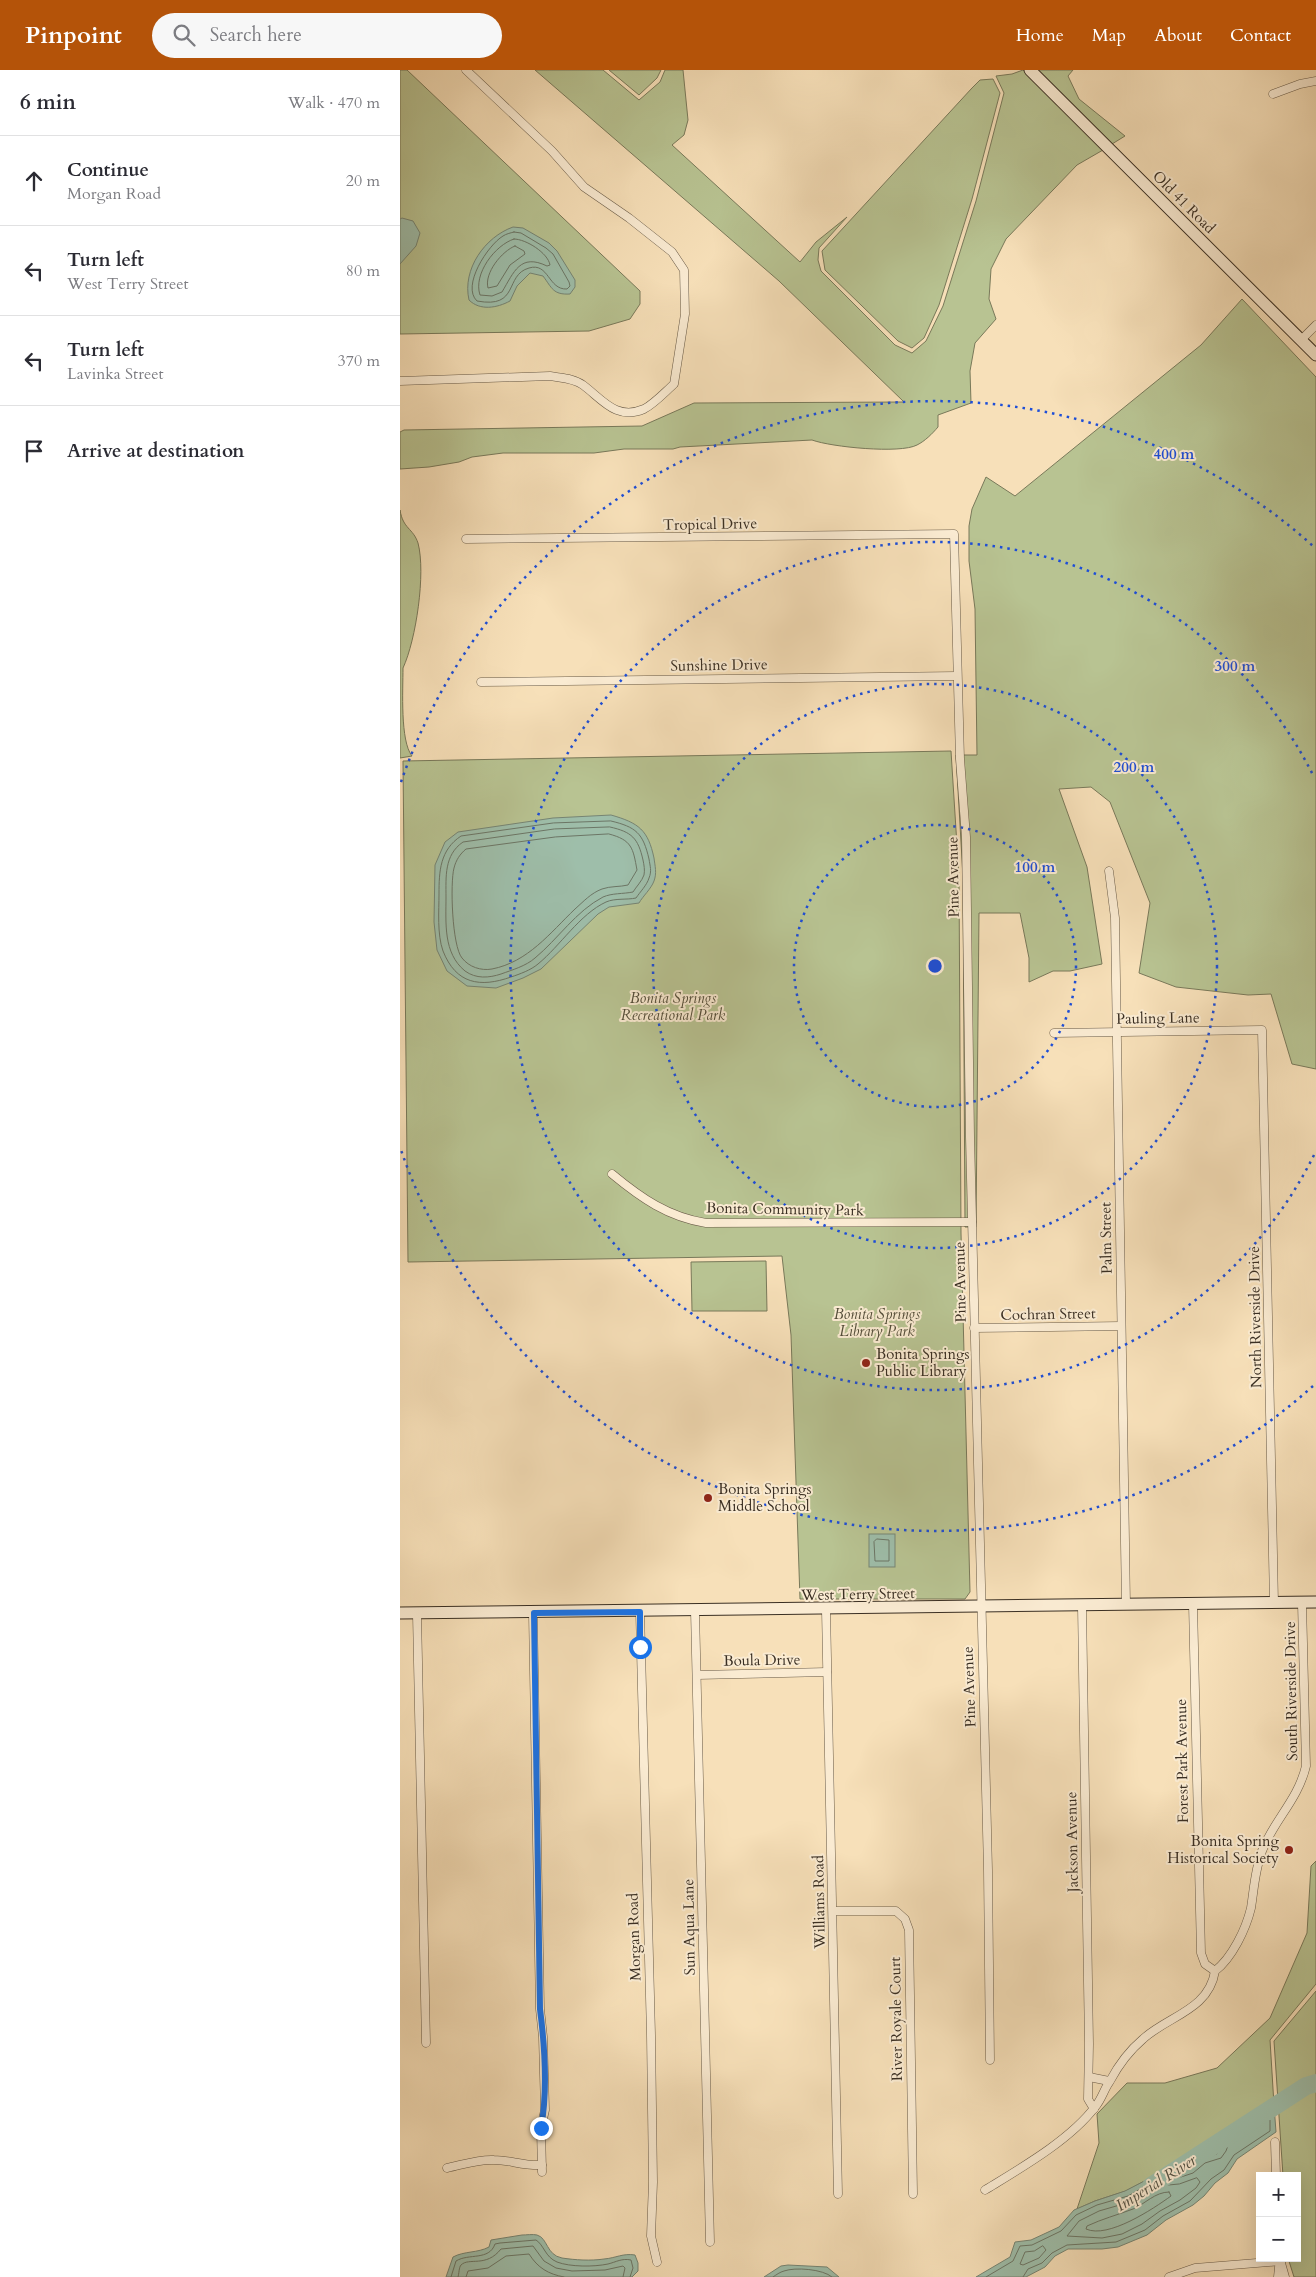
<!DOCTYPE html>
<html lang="en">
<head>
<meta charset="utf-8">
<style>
	body { margin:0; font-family:Cardo,serif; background:#f7f7f7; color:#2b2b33 }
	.controls { position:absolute; right:15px; bottom:15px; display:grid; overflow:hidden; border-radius:0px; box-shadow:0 5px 20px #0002 }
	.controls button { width:45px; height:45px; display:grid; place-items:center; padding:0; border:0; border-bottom:1px solid #e1e1e2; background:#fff; color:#2b2b33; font:25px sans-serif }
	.stop { position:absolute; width:15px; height:15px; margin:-11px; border:4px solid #1a73e8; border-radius:50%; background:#fff }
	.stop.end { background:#1a73e8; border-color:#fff; box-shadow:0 1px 5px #0008 }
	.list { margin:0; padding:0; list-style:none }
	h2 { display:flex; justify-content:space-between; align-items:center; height:65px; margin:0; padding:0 20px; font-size:21px }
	h2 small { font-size:16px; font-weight:400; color:#7c7c81 }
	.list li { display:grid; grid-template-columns:32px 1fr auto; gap:15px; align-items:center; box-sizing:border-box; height:90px; padding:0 20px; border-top:1px solid #e1e1e2 }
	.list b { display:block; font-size:19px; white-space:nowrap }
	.list p { margin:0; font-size:16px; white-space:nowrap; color:#7c7c81 }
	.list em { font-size:16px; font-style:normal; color:#7c7c81 }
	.icon { flex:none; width:28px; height:28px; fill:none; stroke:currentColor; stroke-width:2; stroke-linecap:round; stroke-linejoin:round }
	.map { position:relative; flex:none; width:916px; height:2207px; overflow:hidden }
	header { display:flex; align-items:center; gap:30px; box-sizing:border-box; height:70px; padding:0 25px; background:#b45309; color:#fff }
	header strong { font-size:24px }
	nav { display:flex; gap:28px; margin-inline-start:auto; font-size:18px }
	.search { width:350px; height:45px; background:#f7f7f7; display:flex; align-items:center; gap:12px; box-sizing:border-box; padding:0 18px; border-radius:28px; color:#7c7c81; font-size:19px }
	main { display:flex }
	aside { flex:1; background:#fff }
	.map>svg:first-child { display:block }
</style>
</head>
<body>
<header>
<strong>Pinpoint</strong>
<div class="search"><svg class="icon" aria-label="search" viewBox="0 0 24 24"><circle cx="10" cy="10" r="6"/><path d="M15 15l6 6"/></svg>Search here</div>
<nav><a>Home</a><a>Map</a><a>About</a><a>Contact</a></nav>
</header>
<main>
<aside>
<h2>6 min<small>Walk · 470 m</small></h2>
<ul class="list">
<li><svg class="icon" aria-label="ahead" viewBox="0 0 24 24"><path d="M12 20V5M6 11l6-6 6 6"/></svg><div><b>Continue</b><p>Morgan Road</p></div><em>20 m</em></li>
<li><svg class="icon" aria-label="left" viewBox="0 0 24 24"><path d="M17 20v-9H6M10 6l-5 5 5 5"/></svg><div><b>Turn left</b><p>West Terry Street</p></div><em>80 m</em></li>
<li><svg class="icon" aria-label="left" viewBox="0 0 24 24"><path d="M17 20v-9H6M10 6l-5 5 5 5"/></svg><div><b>Turn left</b><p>Lavinka Street</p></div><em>370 m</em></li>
<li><svg class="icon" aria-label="arrive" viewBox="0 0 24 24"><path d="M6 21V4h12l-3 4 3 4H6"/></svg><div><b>Arrive at destination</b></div></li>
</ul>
</aside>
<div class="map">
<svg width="916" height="2207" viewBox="0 0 916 2207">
	<rect width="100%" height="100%" fill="#f7e0b9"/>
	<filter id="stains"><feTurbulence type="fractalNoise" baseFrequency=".004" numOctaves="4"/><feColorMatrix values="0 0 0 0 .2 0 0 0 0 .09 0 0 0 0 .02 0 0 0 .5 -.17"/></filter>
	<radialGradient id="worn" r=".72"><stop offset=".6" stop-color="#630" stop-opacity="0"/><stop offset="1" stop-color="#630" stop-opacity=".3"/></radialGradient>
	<!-- green -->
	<g fill="#b8c392" stroke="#79795a">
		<polygon points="0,0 7,0 240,221 240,234 230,249 189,261 0,264"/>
		<path d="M135,0H203L239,30L260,12L265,0H283L288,50L284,65L272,75L400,192L416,172L447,147L419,178L418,190L421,201L495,275L512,283L526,271L543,236L576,131L604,23L596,6L612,4L623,0L703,80L677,95L606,169L591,199L589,229L596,249L575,273L570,301L571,333L538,345V357C532,364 525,371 517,375C500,384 431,377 412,370L280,377L273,379H224L194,383H103L72,387L59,392L29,397L0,399V362L4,360L242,356L294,333L504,332L379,211Z"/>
		<polygon points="209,0 261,0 257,8 239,25"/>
		<polygon points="638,0 673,0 668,6 679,29 725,66 712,74"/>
		<polygon points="593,9 600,23 572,129 539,235 524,268 512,278 498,271 425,200 422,181 572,18 580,10"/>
		<polygon points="842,229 916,307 916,999 892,994 871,924 848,925 776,917 739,903 750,833 710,732 691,717 659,719 687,797 702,894 670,901 653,901 629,912 629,888 620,843 579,843 576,1157 565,1157 563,807 556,685 577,685 575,539 569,491 569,456 572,439 586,407 615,426 801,275"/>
		<path d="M0,440C3,459 13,458 18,473C26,503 16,570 3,598C3,620 0,671 12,686L0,688Z"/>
		<polygon points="551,681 559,807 561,1163 570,1522 565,1529 400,1529 391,1265 382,1186 8,1192 3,691"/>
		<polygon points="366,1191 367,1241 292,1241 291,1192"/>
		<path d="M916,1791V1914L870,1970L874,2035C862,2046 849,2061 832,2061L817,2084L803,2088L791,2099L777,2103L754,2106L726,2121L695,2131L677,2139L699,2073L697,2044L727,2013H765L817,1998L870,1948L907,1863L911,1796Z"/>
		<polygon points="916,1921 916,2207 894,2207 888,2188 897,2188 897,2106 883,2106 874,1971"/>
	</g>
	<!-- water -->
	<g fill="#9ebeaa" stroke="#768574">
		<polygon points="2,148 13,151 20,163 16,176 0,194 0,149"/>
		<path d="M113,157L123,158L149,173L157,181L175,210V217L170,224C153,225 152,218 143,206L130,203L117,216L110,231C97,238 80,241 69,230C62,199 85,167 113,157Z"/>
		<path d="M211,745C239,753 248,760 254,788C255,796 257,803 254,811C251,819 243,826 239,833L209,837L198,844L141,899L123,908L96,918L67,916L47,901L37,880L34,852L35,795L45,772L58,762L153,748Z"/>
		<rect x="469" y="1464" width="26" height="33"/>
		<polygon points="874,2035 876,2062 837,2089 828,2103 815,2113 804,2126 793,2135 766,2150 747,2165 718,2177 702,2179 668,2179 655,2186 645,2197 626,2207 576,2207 610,2187 615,2172 631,2170 659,2157 674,2140 695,2131 725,2121 754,2106 777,2103 791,2099 803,2088 817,2084 822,2078 825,2064 847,2057"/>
		<path d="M122,2165C126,2165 133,2164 137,2165C148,2168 146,2185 162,2188C175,2190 191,2191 204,2189C216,2188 223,2183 235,2185L238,2193V2201L232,2207H46L53,2187C64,2181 78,2183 89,2177L91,2170Z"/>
		<polygon points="388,2195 427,2197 439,2207 364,2207 381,2196"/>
	</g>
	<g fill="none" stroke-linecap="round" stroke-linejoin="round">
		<!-- shore -->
		<g stroke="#6c7666" stroke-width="1">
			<path d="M114,162L121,163L146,178L153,184L169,212L170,216L167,219C148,220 149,192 129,198C104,205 120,239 77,231C61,216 88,175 103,166C106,164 110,163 114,162Z"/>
			<path d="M114,169C126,169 148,183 150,195L147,196C120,183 114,202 102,222L92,226L80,225C73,204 95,175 114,169Z"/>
			<path d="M115,176L124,181L125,184L110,195L97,216L88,218C84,203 102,181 115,176Z"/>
			<path d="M211,751C236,757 243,763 249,789C250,796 252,801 249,808C247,815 240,822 236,828C227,830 215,828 206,832C180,844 160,876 138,894C131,900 120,904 111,907C80,918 56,914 43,881C37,864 39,841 39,824C39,801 40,780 61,766L153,753Z"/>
			<path d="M210,757C232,762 238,768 243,790C244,795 245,800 244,805C242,811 236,817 233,822C223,824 212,823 203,827C176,841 158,869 135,888C126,896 112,900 101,904C89,908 76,909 65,901C43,883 46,853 46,827C46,807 44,785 63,772L154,759Z"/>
			<path d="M209,764C232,770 233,778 237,800L228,815C220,817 210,816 202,819C191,823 183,832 175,839C150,863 128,892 92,899C81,901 69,897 62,888C52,876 50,813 54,798C56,790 60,784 66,779L155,767Z"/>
			<polygon points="477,1469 489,1470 489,1491 475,1491 474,1472"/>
			<polygon points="797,2108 800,2112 796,2118 780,2130 760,2141 742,2154 722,2164 702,2168 667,2166 679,2151 699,2141 730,2132 758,2116 779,2114"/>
			<path d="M769,2122L771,2126C753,2139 708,2169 686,2159L687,2156C702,2149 717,2145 733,2139C745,2134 755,2122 769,2122Z"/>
			<polygon points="643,2176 646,2180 639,2188 623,2195 620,2194 625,2182 634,2181"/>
			<path d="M51,2207L56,2191C69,2183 89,2191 95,2174L100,2173L136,2170C144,2175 145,2187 157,2192C170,2197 194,2197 208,2194C216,2192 222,2188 231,2190L233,2198L230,2207"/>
			<path d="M58,2207C59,2204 59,2197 61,2195C69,2187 86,2198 101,2179L133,2176L144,2191L156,2198L172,2201L205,2200L223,2196L225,2198L223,2207"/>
			<path d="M66,2207L68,2201L88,2198L106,2186L129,2184C138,2198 148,2204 164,2207"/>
			<path d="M373,2207C376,2205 380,2202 384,2201C395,2197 423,2199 432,2207"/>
			<polyline points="586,2207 613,2191 620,2176 632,2175 661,2161 676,2145 697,2135 728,2126 756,2110 778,2108 793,2103 805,2093 821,2088 826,2081 831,2067 843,2065 866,2049 870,2050 870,2061 834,2085 824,2100 811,2109 790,2131 763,2146 745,2160 716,2172 667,2175 652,2183 642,2193 628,2199 623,2207"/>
		</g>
		<!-- river -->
		<polyline stroke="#9ebeaa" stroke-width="18" points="751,2116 906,2016 916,2013"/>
		<defs>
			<g id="street">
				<polyline points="873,24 900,14 916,11"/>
				<polyline points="901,270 916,255"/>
				<path d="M0,311L150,306C161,308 174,308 183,315C202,329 216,351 244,339C254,334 265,322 274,314L285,244L284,200L272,182L229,148L184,117L152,81L66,0"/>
				<polyline points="66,469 554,464 560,689 566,767 570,1067 588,1800 590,1990"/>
				<polyline points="81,612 557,606"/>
				<polyline points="709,801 715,848 726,1535"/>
				<polyline points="654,963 862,960 874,1533"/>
				<path d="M212,1104C241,1128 268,1147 306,1153L572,1152"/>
				<polyline points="574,1258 721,1256"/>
				<polyline points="793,1534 801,1883 805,1894 815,1901"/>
				<polyline points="682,1536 689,1974 688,2029 694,2039"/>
				<polyline points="426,1540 438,2124"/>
				<polyline points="295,1541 310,2172"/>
				<polyline points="240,1542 251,1965 253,2112 251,2166 257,2192"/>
				<polyline points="133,1543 140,1939 143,1967 145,2040 141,2058 142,2102"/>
				<polyline points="17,1544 26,1973"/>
				<polyline points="297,1605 427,1602"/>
				<polyline points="433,1841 496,1841 505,1849 509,1860 513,2124"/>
				<polyline points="689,2007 709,2011"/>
				<polyline points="875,2072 876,2106"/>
				<path d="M47,2098C62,2095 78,2089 94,2090C111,2090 122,2096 142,2095"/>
				<path d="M585,2120C621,2098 670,2070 695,2037C702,2029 704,2019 710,2011C718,1996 730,1980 743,1969C768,1946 809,1940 815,1901C832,1888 846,1859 851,1838C854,1819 855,1799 862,1781C874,1750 898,1730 906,1696L902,1533"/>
				<polyline points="881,2193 885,2207"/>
				<polyline points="769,2207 795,2198 881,2191"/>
				<polyline points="878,2207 880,2188"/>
			</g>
			<g id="secondary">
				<polyline points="630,0 916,285"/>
				<polyline points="0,1543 916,1532"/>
			</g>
		</defs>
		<!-- street casing -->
		<use href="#street" stroke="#695b48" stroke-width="9"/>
		<!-- secondary casing -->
		<use href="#secondary" stroke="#3a2f23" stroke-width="13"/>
		<!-- street -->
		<use href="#street" stroke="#faebd2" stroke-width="8"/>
		<!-- secondary -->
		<use href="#secondary" stroke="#faebd2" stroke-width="11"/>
	</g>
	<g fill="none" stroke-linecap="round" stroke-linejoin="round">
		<!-- route -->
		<path stroke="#1a73e8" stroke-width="6" d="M141,2058C148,2020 145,1978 140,1939L134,1543L240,1542V1577"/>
	</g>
	<!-- distance rings -->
	<g fill="none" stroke="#1d4ed8" stroke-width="2.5" stroke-dasharray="2.5 5">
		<circle cx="535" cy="896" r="141"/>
		<circle cx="535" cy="896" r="282"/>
		<path d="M914 1085A424 424 0 1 1 914 707"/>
		<path d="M913 1316A565 565 0 0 1 1 1080M1 712A565 565 0 0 1 913 476"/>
	</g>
	<!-- markers -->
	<g fill="#8f2418" stroke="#faebd2" stroke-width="2">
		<circle cx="466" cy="1293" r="5"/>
		<circle cx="308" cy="1428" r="5"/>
		<circle cx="889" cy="1780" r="5"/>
	</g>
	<g text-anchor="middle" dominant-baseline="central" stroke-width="4" stroke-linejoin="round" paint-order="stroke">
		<!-- street labels -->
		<g font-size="15" fill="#3a2f23" stroke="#faebd2">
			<text transform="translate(784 132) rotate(45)">Old 41 Road</text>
			<text transform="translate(310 454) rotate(-1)">Tropical Drive</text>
			<text transform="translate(319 595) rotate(-1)">Sunshine Drive</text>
			<text transform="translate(553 807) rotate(-91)">Pine Avenue</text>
			<text transform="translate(758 948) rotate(-1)">Pauling Lane</text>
			<text transform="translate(385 1139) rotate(1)">Bonita Community Park</text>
			<text transform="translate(706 1168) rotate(-91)">Palm Street</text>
			<text transform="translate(560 1212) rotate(-91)">Pine Avenue</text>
			<text transform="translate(648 1244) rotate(-1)">Cochran Street</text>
			<text transform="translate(855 1247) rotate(-91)">North Riverside Drive</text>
			<text transform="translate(458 1524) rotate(-1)">West Terry Street</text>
			<text transform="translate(362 1590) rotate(-1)">Boula Drive</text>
			<text transform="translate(569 1617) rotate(-92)">Pine Avenue</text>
			<text transform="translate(891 1621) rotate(-91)">South Riverside Drive</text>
			<text transform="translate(782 1691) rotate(-91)">Forest Park Avenue</text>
			<text transform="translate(672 1772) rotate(-91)">Jackson Avenue</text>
			<text transform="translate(419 1832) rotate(-91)">Williams Road</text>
			<text transform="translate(289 1857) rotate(-91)">Sun Aqua Lane</text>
			<text transform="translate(234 1867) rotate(-92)">Morgan Road</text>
			<text transform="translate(496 1949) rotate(-91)">River Royale Court</text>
		</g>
		<!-- park labels -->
		<g font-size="15" font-style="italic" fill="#534d39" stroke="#faebd2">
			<text x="273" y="928">Bonita Springs<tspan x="273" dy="17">Recreational Park</tspan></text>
			<text x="477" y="1244">Bonita Springs<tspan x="477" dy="17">Library Park</tspan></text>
		</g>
		<!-- poi labels -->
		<g font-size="15" fill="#3a2f23" stroke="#faebd2" text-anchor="start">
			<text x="476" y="1284">Bonita Springs<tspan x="476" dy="17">Public Library</tspan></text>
			<text x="318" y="1419">Bonita Springs<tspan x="318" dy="17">Middle School</tspan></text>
			<text x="879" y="1771" text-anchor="end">Bonita Spring<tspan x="879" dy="17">Historical Society</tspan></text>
		</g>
		<!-- water labels -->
		<g font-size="16" font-style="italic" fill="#535345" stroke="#faebd2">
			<text transform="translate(756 2113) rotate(-32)">Imperial River</text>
		</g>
	</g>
	<circle cx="535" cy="896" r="8" fill="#1d4ed8" stroke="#faebd2" stroke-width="2.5"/>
	<g font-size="15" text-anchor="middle" font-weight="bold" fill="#1d4ed8" stroke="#faebd2" stroke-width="4" stroke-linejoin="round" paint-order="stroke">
		<text x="774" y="389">400 m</text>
		<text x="835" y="601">300 m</text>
		<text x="734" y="702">200 m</text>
		<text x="635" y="802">100 m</text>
	</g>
	<rect width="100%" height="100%" filter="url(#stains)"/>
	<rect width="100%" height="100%" fill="url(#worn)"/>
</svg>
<div class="controls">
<button>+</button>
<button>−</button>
</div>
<div class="stop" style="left:240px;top:1577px"></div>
<div class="stop end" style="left:141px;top:2058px"></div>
</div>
</main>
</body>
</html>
